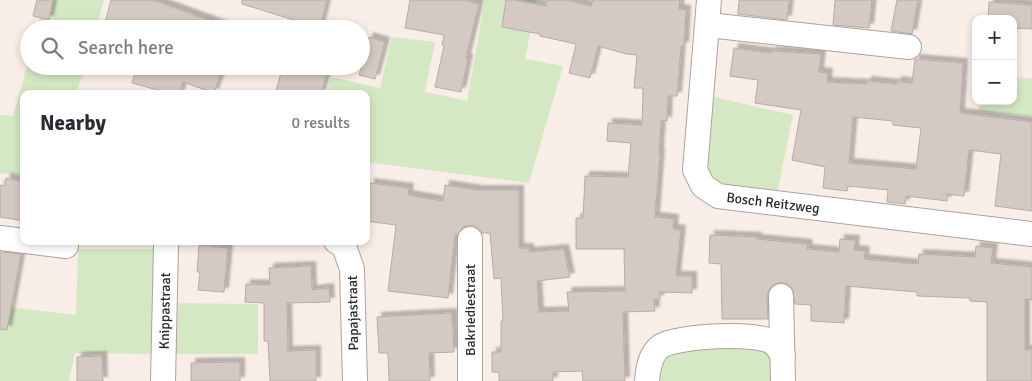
<!DOCTYPE html>
<html lang="en">
<head>
<meta charset="utf-8">
<style>
	body { margin:0; font-family:Signika,sans-serif; background:#f2f2f3; color:#2b2b33 }
	.controls { position:absolute; right:15px; top:15px; display:grid; overflow:hidden; border-radius:10px; box-shadow:0 2px 8px #0003 }
	.controls button { width:45px; height:45px; display:grid; place-items:center; padding:0; border:0; border-bottom:1px solid #e1e1e2; background:#fff; color:#2b2b33; font:25px sans-serif }
	.list { margin:0; padding:0; list-style:none }
	h2 { display:flex; justify-content:space-between; align-items:center; height:65px; margin:0; padding:0 20px; font-size:21px }
	h2 small { font-size:16px; font-weight:400; color:#7c7c81 }
	.icon { flex:none; width:28px; height:28px; fill:none; stroke:currentColor; stroke-width:2; stroke-linecap:round; stroke-linejoin:round }
	.map { position:relative; flex:none; width:1032px; height:381px; overflow:hidden }
	.search { position:absolute; background:#fff; box-shadow:0 2px 8px #0003; left:20px; top:20px; width:350px; height:55px; display:flex; align-items:center; gap:12px; box-sizing:border-box; padding:0 18px; border-radius:28px; color:#7c7c81; font-size:19px }
	.panel { position:absolute; background:#fff; box-shadow:0 2px 8px #0003; left:20px; top:90px; width:350px; height:155px; border-radius:10px }
	.map>svg:first-child { display:block }
</style>
</head>
<body>
<div class="map">
<svg width="1032" height="381" viewBox="0 0 1032 381">
	<defs>
		<filter id="shadow"><feDropShadow dx="4.5" dy="-4.5" stdDeviation="1" flood-color="#0004"/></filter>
	</defs>
	<rect width="100%" height="100%" fill="#f9eee7"/>
	<!-- green -->
	<g fill="#d4e9c3">
		<polygon points="45,0 104,0 96,29 37,29"/>
		<polygon points="485,0 537,0 525,59 563,66 529,183 366,162 366,94 327,94 331,77 380,88 392,37 435,42 425,92 467,101"/>
		<polygon points="29,59 29,66 85,66 76,94 24,94 24,176 0,173 0,115 13,116"/>
		<polygon points="1013,77 1032,79 1032,116 979,111 979,101 1013,101"/>
		<polygon points="714,97 793,115 777,194 720,184 705,166"/>
		<polygon points="78,249 161,249 159,354 75,353 69,381 0,381 0,306 76,315"/>
		<polygon points="169,303 258,304 258,354 169,354"/>
		<polygon points="767,344 780,381 650,381 666,350"/>
	</g>
	<!-- building -->
	<g fill="#d5cac3" stroke="#b7aca6" fill-rule="evenodd" filter="url(#shadow)">
		<polygon points="37,0 53,0 49,20 33,16"/>
		<polygon points="111,0 153,0 227,27 227,29 125,29 105,23"/>
		<polygon points="242,0 327,0 320,28 242,4"/>
		<polygon points="410,0 465,0 479,4 466,58 468,59 461,92 435,87 444,46 442,45 444,35 405,28"/>
		<polygon points="506,0 515,0 546,6 547,0 565,0 591,6 593,0 680,0 679,9 686,10 684,46 681,46 677,96 668,96 667,121 661,120 659,154 660,154 655,217 674,219 673,229 681,230 676,276 692,276 692,293 659,292 660,299 654,299 655,311 623,312 625,381 583,381 582,371 553,372 553,381 499,381 499,372 492,372 492,352 501,352 501,321 503,321 501,278 494,279 490,233 482,233 477,227 470,225 463,227 457,235 455,234 448,298 388,291 396,225 366,221 370,183 409,188 408,195 443,201 445,185 478,190 519,190 519,248 529,248 529,252 564,249 570,277 537,281 539,312 569,311 567,292 625,291 624,249 576,249 576,218 583,218 585,176 628,177 631,143 607,141 608,123 642,125 643,88 634,88 637,55 626,54 598,46 590,78 569,73 576,44 540,36 540,34 502,27"/>
		<polygon points="739,0 789,0 787,20 738,14"/>
		<polygon points="835,0 872,0 869,28 833,25"/>
		<polygon points="897,0 918,0 912,34 891,31"/>
		<polygon points="989,2 1032,5 1032,29 1013,28 1013,19 988,18"/>
		<polygon points="369,37 385,42 375,79 359,75"/>
		<path d="M734,48L772,53V51L821,54L819,72L828,73L827,82L867,84V81L897,84V81L912,83L915,59L963,63L960,113L1032,122V211L995,206L1001,154L969,150L964,196L947,194V201L906,196L905,204L887,202L888,190L848,186L847,191L823,188L825,167L792,160L801,110L755,103L758,80L730,76ZM853,117L893,121V125L921,128L916,169L849,163Z"/>
		<polygon points="137,66 224,66 214,93 183,82 180,94 172,94 132,83"/>
		<polygon points="283,66 317,66 328,69 321,94 275,94"/>
		<polygon points="6,178 24,182 24,221 0,217 0,185 5,186"/>
		<polygon points="710,235 757,237 757,239 808,244 807,249 839,252 840,239 855,240 854,250 865,251 864,259 918,264 919,254 975,257 976,246 993,248 991,263 1032,267 1032,300 1025,299 1025,350 1032,350 1032,381 987,381 987,302 970,301 970,298 917,296 917,292 846,286 844,323 811,321 811,305 795,304 792,288 787,284 780,282 773,285 769,290 767,296 768,319 722,319 721,264 709,263"/>
		<polygon points="199,245 228,248 224,292 198,290 200,272 197,272"/>
		<polygon points="0,252 21,254 7,330 0,329"/>
		<polygon points="311,266 312,290 329,288 330,302 287,303 288,351 316,350 316,381 270,381 268,341 264,341 264,303 245,302 246,284 270,285 269,268"/>
		<polygon points="452,313 454,352 429,353 430,381 389,381 388,353 379,353 377,317"/>
		<polygon points="102,356 103,381 77,381 77,357"/>
		<polygon points="240,362 240,381 191,381 191,363"/>
	</g>
	<g fill="none" stroke-linecap="round" stroke-linejoin="round">
		<defs>
			<g id="minor">
				<polyline points="709,0 695,170 703,186 718,196 1032,234"/>
				<polyline points="708,25 909,47"/>
				<polyline points="0,238 66,246"/>
				<polyline points="470,239 470,381"/>
				<polyline points="336,241 344,246 352,269 355,381"/>
				<polyline points="781,296 783,381"/>
				<polyline points="163,381 166,246 167,241"/>
				<path d="M647,381C648,368 650,354 661,346C678,336 758,331 773,343C777,346 780,351 783,355"/>
			</g>
		</defs>
		<!-- minor casing -->
		<use href="#minor" stroke="#ada29c" stroke-width="26"/>
		<!-- minor -->
		<use href="#minor" stroke="#fff" stroke-width="24"/>
	</g>
	<g text-anchor="middle" dominant-baseline="central" stroke-width="4.5" stroke-linejoin="round" paint-order="stroke">
		<!-- street labels -->
		<g font-size="14" fill="#2d2927" stroke="#fefefe">
			<text transform="translate(773 203) rotate(7)">Bosch Reitzweg</text>
			<text transform="translate(470 310) rotate(-90)">Bakriediestraat</text>
			<text transform="translate(165 311) rotate(-89)">Knippastraat</text>
			<text transform="translate(353 313) rotate(-91)">Papajastraat</text>
		</g>
	</g>
</svg>
<div class="controls">
<button>+</button>
<button>−</button>
</div>
<div class="search"><svg class="icon" aria-label="search" viewBox="0 0 24 24"><circle cx="10" cy="10" r="6"/><path d="M15 15l6 6"/></svg>Search here</div>
<section class="panel">
<h2>Nearby<small>0 results</small></h2>
<ul class="list">
</ul>
</section>
</div>
</body>
</html>
